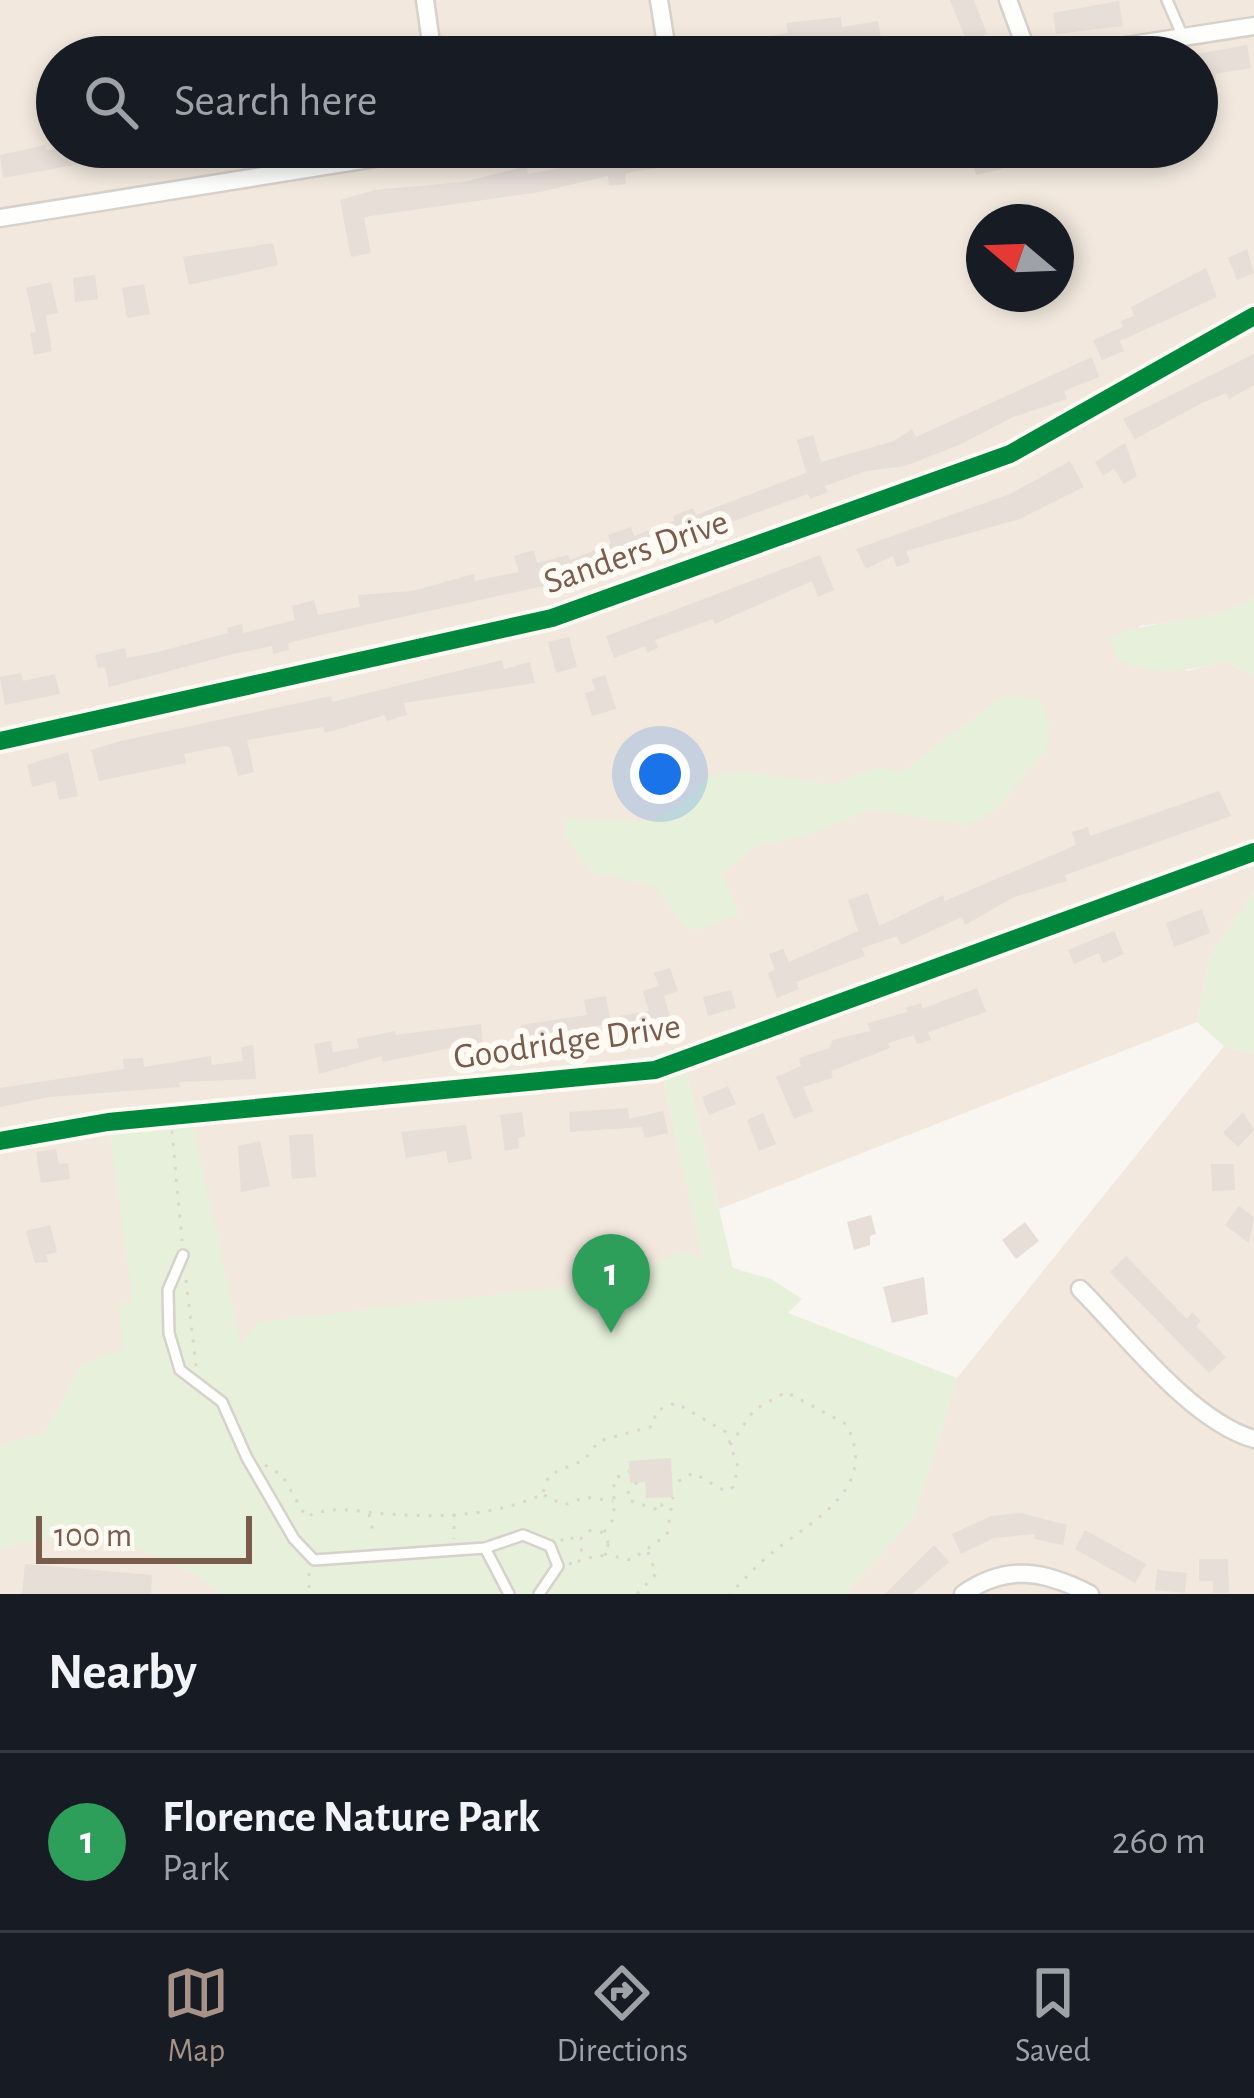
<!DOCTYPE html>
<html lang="en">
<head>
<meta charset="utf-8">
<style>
	body { margin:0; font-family:"Alegreya Sans",sans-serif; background:#242831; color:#f1f3f6 }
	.compass { position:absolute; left:966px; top:204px; width:108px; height:108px; border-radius:50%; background:#171b24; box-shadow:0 6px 18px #0003; rotate:289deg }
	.scale { position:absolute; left:36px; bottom:30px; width:216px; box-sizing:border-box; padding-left:12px; border:6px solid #7a5c4d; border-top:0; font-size:33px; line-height:42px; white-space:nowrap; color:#7a5c4d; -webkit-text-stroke:9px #fffaf3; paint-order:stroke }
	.you { position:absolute; left:660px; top:774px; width:42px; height:42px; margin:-30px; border:9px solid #fff; border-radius:50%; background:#1a73e8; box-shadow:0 0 0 18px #1a73e833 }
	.badge { display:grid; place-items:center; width:78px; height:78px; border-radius:50%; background:#a69286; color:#fff; font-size:39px; font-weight:700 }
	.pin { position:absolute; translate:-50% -99px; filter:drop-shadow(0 3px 6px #0008) }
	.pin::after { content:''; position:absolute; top:63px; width:42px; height:36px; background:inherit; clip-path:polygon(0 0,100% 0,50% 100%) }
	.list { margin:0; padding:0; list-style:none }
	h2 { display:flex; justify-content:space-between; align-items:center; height:156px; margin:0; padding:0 48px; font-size:51px }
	h2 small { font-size:39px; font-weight:400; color:#9ea1a6 }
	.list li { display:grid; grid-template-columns:78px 1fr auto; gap:36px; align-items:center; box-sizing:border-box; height:180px; padding:0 48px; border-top:3px solid #363941 }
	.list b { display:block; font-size:45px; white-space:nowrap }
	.list p { margin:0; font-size:39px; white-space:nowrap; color:#9ea1a6 }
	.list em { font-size:39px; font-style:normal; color:#9ea1a6 }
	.icon { flex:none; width:66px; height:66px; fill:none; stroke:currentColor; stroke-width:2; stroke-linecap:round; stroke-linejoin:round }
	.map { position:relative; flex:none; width:1254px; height:1594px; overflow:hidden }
	.search { position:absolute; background:#171b24; box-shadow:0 6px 18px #0003; left:36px; right:36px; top:36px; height:132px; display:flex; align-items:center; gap:30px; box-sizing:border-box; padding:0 42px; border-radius:66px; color:#9ea1a6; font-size:45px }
	.sheet { height:336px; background:#171b24 }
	nav { display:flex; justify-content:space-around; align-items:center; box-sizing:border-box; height:168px; border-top:3px solid #363941; background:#171b24; font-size:33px; color:#9ea1a6 }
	nav a { display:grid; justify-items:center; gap:6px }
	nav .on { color:#a69286 }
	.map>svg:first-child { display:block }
</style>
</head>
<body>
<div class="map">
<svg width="1254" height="1594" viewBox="0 0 1254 1594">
	<rect width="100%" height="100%" fill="#f9f5f0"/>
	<!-- residential -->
	<g fill="#f2e8de" fill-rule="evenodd">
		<path d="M0,0H1254V598L1217,617L1138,626L1187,671L1225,661L1254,676V893L1210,956L1197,1022L719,1209L684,1064L661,1069L708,1281L157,1472L222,1467L283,1594H0ZM57,57H1197V147H57ZM984,222H1056V294H984Z"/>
		<polygon points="1224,1046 1254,1053 1254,1594 844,1594 913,1519 957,1378"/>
	</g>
	<!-- green -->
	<g fill="#e7f0db">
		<path d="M1254,598V676L1225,661C1185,672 1156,677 1117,659L1110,637C1163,616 1201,626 1254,598Z"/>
		<polygon points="1002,696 1037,698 1049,721 1048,746 998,808 967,825 870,809 814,833 755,847 721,874 739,914 698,930 685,927 655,886 592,872 564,835 566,819 652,821 677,807 708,777 740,771 832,785 875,768 903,771"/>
		<polygon points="1254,893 1254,1053 1224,1046 1197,1022 1210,956"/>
		<path d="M684,1063L733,1268L771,1279L802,1299L788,1313L957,1378L913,1520L844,1594H223C155,1544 82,1526 0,1549V1444L43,1434L83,1363L123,1349L119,1303H133L108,1122L191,1115L241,1345L258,1322L610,1281L682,1252L702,1258L661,1068Z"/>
	</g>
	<!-- building -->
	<g fill="#e6ded7">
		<polygon points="950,0 974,0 987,34 967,42"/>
		<polygon points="1119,1 1123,26 1056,34 1053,13"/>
		<polygon points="841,17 842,27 878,21 882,43 783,57 681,57 680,49 788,33 786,23"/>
		<polygon points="1247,45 1251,68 1215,74 1216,81 1197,84 1197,54"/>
		<polygon points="45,145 46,150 133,147 134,154 3,178 0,155"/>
		<polygon points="645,147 761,147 762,157 742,160 741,155 632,172 625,174 626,184 609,186 608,176 540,192 370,216 364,218 371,253 351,257 340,200 375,190 463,182 527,166 528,174 571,166"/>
		<polygon points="999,149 1003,169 976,175 971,155"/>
		<polygon points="273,243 278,265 189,285 183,257"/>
		<polygon points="1247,249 1254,273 1237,280 1228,258"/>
		<polygon points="1206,268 1217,297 1120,341 1124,351 1102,360 1093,340 1123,327 1121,321 1134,316 1131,307"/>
		<polygon points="95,275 98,299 75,302 73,278"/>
		<polygon points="51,282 58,313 46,315 52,351 34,355 30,333 36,332 26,288"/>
		<polygon points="144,284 150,314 127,318 122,288"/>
		<polygon points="1254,354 1254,385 1229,399 1226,393 1202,403 1135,439 1123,419"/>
		<polygon points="1092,357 1099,377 1064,391 1067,399 1013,417 959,445 905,466 866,471 825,486 828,492 810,499 808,494 571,580 329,633 288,643 289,650 273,654 272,646 233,654 109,687 105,667 98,668 95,655 125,648 127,658 158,652 228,633 227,628 242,624 243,633 295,620 292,606 314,600 318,615 360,607 358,595 412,591 474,574 475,581 519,572 514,556 534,550 537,563 568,555 570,560 611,544 608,535 631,527 634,536 674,521 673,516 693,508 696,515 806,473 797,440 813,435 821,462 894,441 912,429 916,437"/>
		<polygon points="1125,443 1137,476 1124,484 1114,469 1103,476 1095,462"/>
		<polygon points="1070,461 1084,487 1020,519 906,551 910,562 897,567 893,556 866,569 856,549 1010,494"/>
		<polygon points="820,555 834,590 818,597 812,581 715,624 713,619 655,640 658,648 647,653 645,646 614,658 606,636"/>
		<polygon points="569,637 577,667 556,673 548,642"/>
		<polygon points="502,660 504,669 530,662 535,683 404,703 407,715 386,721 385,715 325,733 323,727 247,740 254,772 238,776 230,747 224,746 184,754 186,763 99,781 91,750 121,741 331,696 332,702"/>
		<polygon points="21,673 23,681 55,674 60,694 5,705 0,677"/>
		<polygon points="605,675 616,709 592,716 585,693 595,690 592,679"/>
		<polygon points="68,752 78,796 59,800 55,781 32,787 27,765"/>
		<polygon points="1219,791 1231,816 1065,875 1067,881 1014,897 965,925 962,917 901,945 897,936 862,948 865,956 796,982 799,989 777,998 768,973 775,970 769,954 783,949 789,962 858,931 848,900 868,893 879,926 943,895 945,901 1076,845 1072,832 1088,827 1090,836"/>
		<polygon points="1202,909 1210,933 1174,947 1166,923"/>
		<polygon points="1114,931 1124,954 1103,963 1099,953 1074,964 1068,950"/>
		<polygon points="670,968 678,991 664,996 672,1024 617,1038 613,1017 649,1011 643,991 659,986 654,973"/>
		<polygon points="977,988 986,1012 928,1032 931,1040 917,1044 914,1035 888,1043 890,1048 831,1071 833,1078 803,1087 813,1111 794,1119 776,1077 801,1066 799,1058 829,1048 833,1040 870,1031 867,1023 908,1012 905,1008 921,1003 922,1009"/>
		<polygon points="731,990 736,1008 708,1016 703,997"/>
		<polygon points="606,996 611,1023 576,1030 579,1044 523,1054 521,1025 587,1015 584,1000"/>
		<polygon points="481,1024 484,1060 471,1062 470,1053 461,1053 460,1046 383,1062 382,1056 319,1074 314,1044 331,1041 333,1052 359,1048 357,1039 395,1031 396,1035"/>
		<polygon points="253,1045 256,1079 179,1082 180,1087 49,1097 0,1107 0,1088 124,1069 123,1059 143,1058 144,1067 211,1056 212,1065 243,1061 241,1047"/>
		<polygon points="728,1086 736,1104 709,1115 702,1097"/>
		<polygon points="628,1108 629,1119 663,1111 668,1133 645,1138 642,1127 570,1132 569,1112"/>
		<polygon points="522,1112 525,1136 518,1138 519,1148 505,1151 500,1115"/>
		<polygon points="1243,1112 1254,1130 1238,1147 1223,1133"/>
		<polygon points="763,1113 776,1144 759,1151 747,1120"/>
		<polygon points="466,1125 472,1159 448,1163 446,1151 406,1158 401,1132"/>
		<polygon points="313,1134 316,1177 292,1179 289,1135"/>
		<polygon points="260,1141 270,1186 241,1192 238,1146"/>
		<polygon points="56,1149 59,1164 68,1163 70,1179 41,1183 36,1152"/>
		<polygon points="1211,1164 1234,1164 1235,1190 1212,1191"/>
		<polygon points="1239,1206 1254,1217 1249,1243 1225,1225"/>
		<polygon points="871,1215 876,1234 870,1236 870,1245 854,1250 847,1222"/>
		<polygon points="1025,1222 1039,1241 1016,1259 1002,1240"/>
		<polygon points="50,1225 57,1252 46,1255 48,1262 35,1263 26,1231"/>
		<polygon points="1126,1256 1187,1319 1192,1312 1201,1321 1196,1326 1226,1357 1209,1373 1110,1272"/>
		<polygon points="924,1277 928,1314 892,1323 883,1287"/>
		<polygon points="671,1458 673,1497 646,1498 645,1482 630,1483 629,1461"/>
		<polygon points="1021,1513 1067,1525 1063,1545 1034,1539 1035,1534 994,1538 961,1554 952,1534 991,1516"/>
		<polygon points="1085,1530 1146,1564 1135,1583 1075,1549"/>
		<polygon points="934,1545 949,1562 912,1594 885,1594"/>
		<polygon points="1199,1559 1228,1559 1229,1593 1213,1593 1213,1581 1199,1581"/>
		<polygon points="25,1564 152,1575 151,1594 22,1594"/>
		<polygon points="1157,1570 1187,1573 1185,1593 1155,1590"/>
	</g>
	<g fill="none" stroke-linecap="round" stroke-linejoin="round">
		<defs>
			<g id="service">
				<polyline points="1167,0 1183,37"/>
				<polyline points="183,1255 168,1290 169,1333 180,1370 222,1402 247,1458 294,1539 314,1560 485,1548 509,1594"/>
				<polyline points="485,1548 523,1535 550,1546 558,1566 539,1594"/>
			</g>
			<g id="minor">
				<polyline points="425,0 433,57"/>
				<polyline points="659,0 668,57"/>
				<polyline points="1008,0 1029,57"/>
				<polyline points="1055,57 1254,26"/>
				<polyline points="0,218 444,147"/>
				<polyline points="0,741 552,618 1010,454 1254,316"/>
				<polyline points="0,1141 108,1122 655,1070 1254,852"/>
				<path d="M1080,1289C1127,1336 1191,1421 1254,1439"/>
				<path d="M963,1594C1007,1563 1045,1571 1090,1594"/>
			</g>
		</defs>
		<!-- service casing -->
		<use href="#service" stroke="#d7d1cb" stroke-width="14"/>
		<!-- minor casing -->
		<use href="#minor" stroke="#d7d1cb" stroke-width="21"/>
		<!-- path -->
		<g stroke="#dcd5d0" stroke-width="3" stroke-dasharray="3 9" stroke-linecap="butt">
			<polyline points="172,1131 182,1241"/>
			<polyline points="186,1280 196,1366"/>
			<path d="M730,1445L754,1410L786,1392L846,1424C879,1485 819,1517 778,1548C761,1561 745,1578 730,1594"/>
			<path d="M265,1465L282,1475L306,1517C335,1504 357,1512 388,1514C441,1518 496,1516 543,1494"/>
			<polyline points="637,1482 627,1494 629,1500 661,1511 662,1504 671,1503"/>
			<polyline points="543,1492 549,1475 584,1460 599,1441 653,1426 656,1411 676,1403 726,1432 738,1467 733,1487 725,1491 693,1473 672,1485"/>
			<polyline points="544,1495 564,1505 585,1497 613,1501"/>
			<polyline points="369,1514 374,1536"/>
			<polyline points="454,1514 454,1539"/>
			<circle cx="594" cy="1544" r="14"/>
			<polyline points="604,1532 614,1518 614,1479 629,1471"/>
			<polyline points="561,1541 566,1536 579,1541"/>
			<polyline points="604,1554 631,1560 667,1535 673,1497"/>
			<polyline points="569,1563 576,1566 583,1555"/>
			<polyline points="309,1573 309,1594"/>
			<polyline points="637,1594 656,1574 648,1552"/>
		</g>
		<!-- service -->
		<use href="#service" stroke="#fefefd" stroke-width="9"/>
		<!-- minor -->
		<use href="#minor" stroke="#fefefd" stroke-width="16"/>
		<defs>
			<g id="cycleway">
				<polyline points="0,741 552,618 1010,454 1254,316"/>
				<polyline points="0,1141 108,1122 655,1070 1254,852"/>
			</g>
		</defs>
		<!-- cycleway casing -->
		<use href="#cycleway" stroke="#fffaf3" stroke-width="26"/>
		<!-- cycleway -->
		<use href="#cycleway" stroke="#00873e" stroke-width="18"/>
	</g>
	<g text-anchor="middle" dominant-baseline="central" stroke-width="12" stroke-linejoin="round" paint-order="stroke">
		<!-- street labels -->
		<g font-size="36" fill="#7a5c4d" stroke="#fffaf3">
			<text transform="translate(636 552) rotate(-19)">Sanders Drive</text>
			<text transform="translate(567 1042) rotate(-8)">Goodridge Drive</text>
		</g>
	</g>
</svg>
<svg class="compass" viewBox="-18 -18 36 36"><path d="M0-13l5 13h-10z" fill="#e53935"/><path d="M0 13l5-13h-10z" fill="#9ea1a6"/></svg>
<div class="scale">100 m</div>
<div class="you"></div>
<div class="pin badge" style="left:611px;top:1333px;background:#2e9e5b">1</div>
<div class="search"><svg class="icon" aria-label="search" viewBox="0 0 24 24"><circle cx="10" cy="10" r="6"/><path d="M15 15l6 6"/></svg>Search here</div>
</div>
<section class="sheet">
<h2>Nearby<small></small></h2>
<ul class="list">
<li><span class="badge" style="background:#2e9e5b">1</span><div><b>Florence Nature Park</b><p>Park</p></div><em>260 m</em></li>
</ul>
</section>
<nav>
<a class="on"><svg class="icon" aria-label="map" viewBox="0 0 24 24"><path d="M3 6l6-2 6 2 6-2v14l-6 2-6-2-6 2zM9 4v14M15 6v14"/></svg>Map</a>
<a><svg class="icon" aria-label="directions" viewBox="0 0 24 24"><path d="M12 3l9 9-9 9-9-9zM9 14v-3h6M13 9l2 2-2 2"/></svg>Directions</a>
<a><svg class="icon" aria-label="saved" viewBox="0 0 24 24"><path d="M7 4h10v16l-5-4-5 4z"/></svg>Saved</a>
</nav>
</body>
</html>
